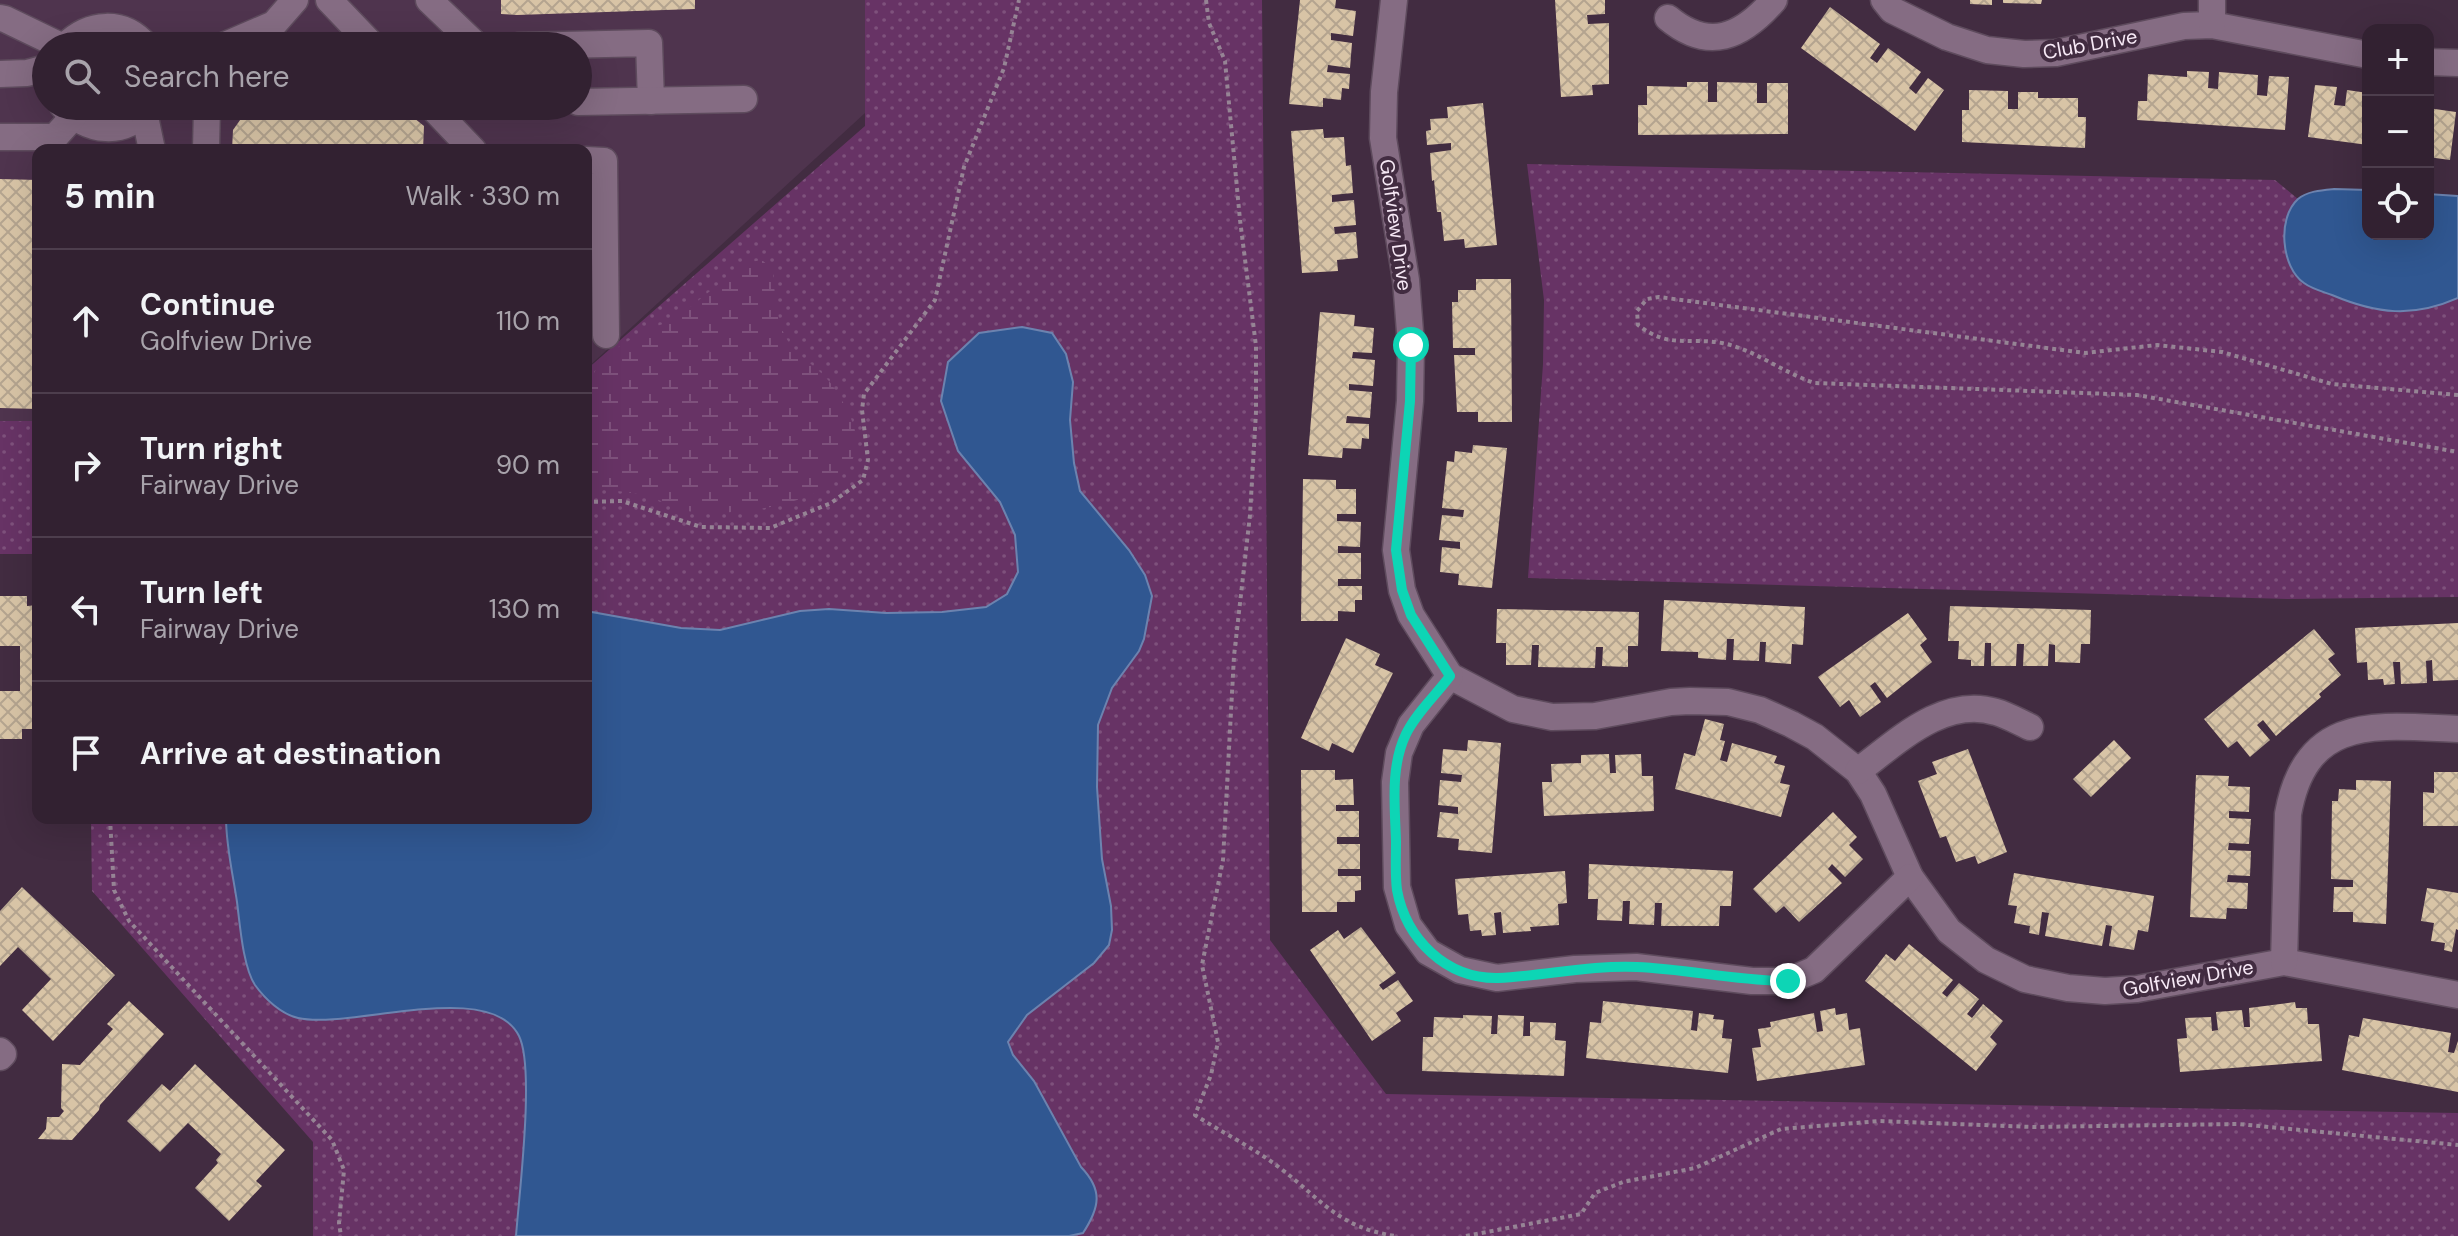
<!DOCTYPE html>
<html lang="en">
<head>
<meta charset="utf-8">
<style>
	body { margin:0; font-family:"DM Sans",sans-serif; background:#3a2939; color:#f1f3f6 }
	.controls { position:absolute; right:24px; top:24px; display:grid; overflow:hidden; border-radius:16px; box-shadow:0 8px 32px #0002 }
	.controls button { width:72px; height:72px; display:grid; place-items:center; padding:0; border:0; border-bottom:2px solid #4d3e4d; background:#322131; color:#f1f3f6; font:40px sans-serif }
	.stop { position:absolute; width:24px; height:24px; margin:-18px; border:6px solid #0dd5b5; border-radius:50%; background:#fff }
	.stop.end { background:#0dd5b5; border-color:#fff; box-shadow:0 2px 8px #0008 }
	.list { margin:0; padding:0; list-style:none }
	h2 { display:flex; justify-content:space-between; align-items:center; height:104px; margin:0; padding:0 32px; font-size:34px }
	h2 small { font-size:26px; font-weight:400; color:#a8a3ab }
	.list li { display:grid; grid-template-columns:52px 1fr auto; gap:24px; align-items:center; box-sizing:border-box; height:144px; padding:0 32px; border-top:2px solid #4d3e4d }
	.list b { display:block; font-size:30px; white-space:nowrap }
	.list p { margin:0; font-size:26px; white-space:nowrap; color:#a8a3ab }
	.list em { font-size:26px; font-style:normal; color:#a8a3ab }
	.icon { flex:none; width:44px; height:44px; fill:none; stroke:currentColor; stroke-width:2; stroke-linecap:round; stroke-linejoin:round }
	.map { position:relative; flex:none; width:2458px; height:1236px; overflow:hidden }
	.search { position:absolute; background:#322131; box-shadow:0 8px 32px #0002; left:32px; top:32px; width:560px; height:88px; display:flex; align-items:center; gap:20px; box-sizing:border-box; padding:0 28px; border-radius:44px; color:#a8a3ab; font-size:30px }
	.panel { position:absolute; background:#322131; box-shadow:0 8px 32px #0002; left:32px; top:144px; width:560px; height:680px; border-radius:16px }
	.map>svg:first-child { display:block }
</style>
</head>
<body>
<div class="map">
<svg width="2458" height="1236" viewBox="0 0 2458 1236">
	<defs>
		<pattern id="grass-dots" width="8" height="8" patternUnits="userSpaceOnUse" patternTransform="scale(2)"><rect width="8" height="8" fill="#673365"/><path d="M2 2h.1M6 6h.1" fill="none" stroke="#7e517c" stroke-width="1.8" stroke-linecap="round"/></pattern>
		<pattern id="wetland-marsh" width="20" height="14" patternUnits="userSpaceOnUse" patternTransform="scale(2)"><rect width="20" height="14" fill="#673365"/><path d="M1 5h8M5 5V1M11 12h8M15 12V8" fill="none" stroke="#7e517c"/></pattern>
		<pattern id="building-cross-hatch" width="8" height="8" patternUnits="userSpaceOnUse" patternTransform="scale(2)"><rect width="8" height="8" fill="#d8c4a6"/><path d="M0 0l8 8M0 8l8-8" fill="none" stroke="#b4a48f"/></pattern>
	</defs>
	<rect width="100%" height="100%" fill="#422c41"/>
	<!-- built -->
	<path fill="#4f344e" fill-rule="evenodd" d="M0,0H865V113L586,369V150H38V421H0ZM46,46H578V106H46Z"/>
	<!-- grass -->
	<g fill="url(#grass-dots)">
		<polygon points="865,0 1262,0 1270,940 1386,1094 2458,1113 2458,1236 313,1236 313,1142 92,891 91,818 586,818 586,370 865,126"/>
		<polygon points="1527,164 2275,180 2298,199 2314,191 2368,190 2368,234 2428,234 2428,194 2458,196 2458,597 2288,599 1528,578 1543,364 1544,300"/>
		<rect x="0" y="421" width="38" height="133"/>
	</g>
	<!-- wetland -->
	<path fill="url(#wetland-marsh)" d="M762,260L773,270C774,290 777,325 788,341C799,357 816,366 828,380C836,389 845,405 850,416C888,501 739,519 687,511C673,508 660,499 647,496C627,491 606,490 586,489V390L598,365L617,348L646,330L674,320L745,263Z"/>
	<!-- water -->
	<g fill="#305791" stroke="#6c83af" stroke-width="2">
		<path d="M2334,189L2368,190V234H2428V194L2458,196V298C2413,318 2377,314 2332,295C2324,292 2312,289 2304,283C2281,267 2277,218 2298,199C2307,191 2323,190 2334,189Z"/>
		<path d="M1022,327L1052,333L1066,354L1073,382L1070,420L1074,463L1080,491L1129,550L1145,575L1152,596L1144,639L1139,651L1112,688L1098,725L1097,787L1102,859L1111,906L1112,930L1109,945L1094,963L1027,1015L1008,1042L1013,1055L1034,1081L1081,1167C1103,1190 1100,1207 1083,1233L1069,1236H516C519,1195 535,1068 519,1036C490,978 351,1030 298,1018C281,1014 265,999 255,985C243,967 240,925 237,902C233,875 226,846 226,818H586V611L681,628L720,630L800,611L829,609L886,613L942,612L986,607L1007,594L1018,572L1015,535L1000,502L958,451L941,401L948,362L979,333Z"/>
	</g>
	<!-- building -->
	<g fill="url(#building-cross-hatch)">
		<polygon points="501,0 695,0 695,9 517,15 501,14"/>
		<polygon points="1300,0 1336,0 1335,8 1356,11 1353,36 1331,33 1331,40 1352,43 1350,68 1328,65 1327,72 1350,74 1349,89 1342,88 1341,100 1323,98 1323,107 1289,104"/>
		<polygon points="1555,0 1605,0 1605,14 1587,15 1588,24 1609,23 1609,84 1592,85 1593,95 1561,97"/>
		<polygon points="1970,0 1992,0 1992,5 1970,4"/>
		<polygon points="2003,0 2042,0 2041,4 2003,3"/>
		<polygon points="1830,7 1880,44 1870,58 1877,63 1888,48 1921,72 1909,88 1916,94 1928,78 1944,90 1915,131 1801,48"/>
		<polygon points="2187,71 2209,72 2208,88 2218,89 2219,72 2258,75 2257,95 2267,96 2269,76 2289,77 2285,130 2137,120 2138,101 2147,101 2148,74 2187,77"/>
		<polygon points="1687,82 1708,82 1708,102 1717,102 1717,82 1757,83 1757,103 1767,103 1767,83 1788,83 1788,134 1638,135 1638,105 1647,105 1647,86 1687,87"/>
		<polygon points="2315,85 2337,87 2334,105 2345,106 2347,90 2368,93 2368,145 2308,137"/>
		<polygon points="1969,90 2008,91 2008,109 2018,109 2018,92 2038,92 2038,98 2078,98 2078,117 2086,117 2085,148 1962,142 1962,110 1969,110"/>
		<polygon points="1483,103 1497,245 1465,248 1464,239 1444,241 1441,212 1437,212 1434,180 1432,181 1430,153 1451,150 1451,143 1427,145 1426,131 1431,130 1430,119 1448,118 1447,107"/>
		<polygon points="250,106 399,106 424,126 423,150 232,150 233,130"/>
		<polygon points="2428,108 2456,112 2450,160 2428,157"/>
		<polygon points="1323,129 1324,138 1344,137 1346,166 1351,165 1353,193 1332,195 1332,202 1354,200 1356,225 1334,227 1335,234 1356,232 1358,258 1337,260 1338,271 1302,273 1291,131"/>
		<polygon points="0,179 38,180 38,409 0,408"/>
		<polygon points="1476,279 1511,279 1512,422 1478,422 1478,412 1457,412 1454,355 1475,355 1475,348 1453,348 1452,302 1458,302 1458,290 1476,290"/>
		<polygon points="1320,312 1355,315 1354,326 1374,328 1372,353 1353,352 1352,358 1375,360 1373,386 1349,384 1349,390 1372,392 1370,418 1347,416 1346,423 1369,424 1369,439 1362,438 1361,449 1343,448 1342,458 1308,455"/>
		<polygon points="1473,445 1507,448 1492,588 1458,585 1459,574 1440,572 1442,547 1460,549 1460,542 1439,540 1442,515 1463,517 1464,510 1442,508 1447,461 1454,462 1455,451 1472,453"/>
		<polygon points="1303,479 1336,480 1336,489 1356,489 1356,514 1337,514 1337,521 1361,522 1360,547 1338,546 1338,553 1361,553 1361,579 1338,579 1338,586 1362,586 1362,600 1355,600 1355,612 1338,611 1338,621 1301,621"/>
		<polygon points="0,596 27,596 27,606 38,605 38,729 22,729 22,739 0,739 0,691 20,691 20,646 0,646"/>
		<polygon points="1664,600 1805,607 1803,645 1792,644 1791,664 1765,662 1766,642 1760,642 1759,661 1733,660 1734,639 1727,639 1726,660 1698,658 1698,652 1661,651"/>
		<polygon points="1950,606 2091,610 2090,644 2081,644 2080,663 2055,662 2055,645 2049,644 2048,666 2023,666 2024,644 2017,644 2016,666 1991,666 1991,643 1985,643 1984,666 1971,666 1971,660 1958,659 1959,641 1948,641"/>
		<polygon points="1497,609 1639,612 1638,646 1628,646 1628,667 1602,666 1603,647 1596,647 1595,668 1538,667 1539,645 1532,645 1531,665 1506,665 1506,643 1496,643"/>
		<polygon points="1908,613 1927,639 1920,645 1932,662 1887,698 1875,682 1870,686 1881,702 1860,717 1849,700 1840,707 1818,677"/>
		<polygon points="2458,623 2458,680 2433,681 2432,660 2426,661 2427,683 2401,684 2400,662 2393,662 2395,684 2384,685 2383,679 2368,680 2367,662 2357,663 2355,628"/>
		<polygon points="2314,629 2335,654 2328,659 2341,675 2319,694 2321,697 2276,736 2263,720 2257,725 2270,740 2250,757 2237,741 2228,748 2204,719"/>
		<polygon points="1346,638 1380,654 1375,665 1393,673 1353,753 1332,743 1329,751 1301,738"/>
		<polygon points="1705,719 1724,724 1720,740 1725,741 1720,760 1727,762 1732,743 1777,756 1774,763 1785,766 1780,783 1790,785 1781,817 1675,789 1684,753 1695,756"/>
		<polygon points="1468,740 1501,743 1492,853 1458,850 1459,839 1437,837 1440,812 1458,814 1458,807 1438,805 1440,780 1461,782 1462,775 1441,773 1443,749 1467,751"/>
		<polygon points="2114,740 2131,758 2091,797 2073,779"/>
		<polygon points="1968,749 2007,852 1978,864 1975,856 1956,862 1946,836 1940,838 1918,781 1937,774 1932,762"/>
		<polygon points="1609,754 1610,773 1616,773 1615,755 1641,754 1642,776 1653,776 1654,811 1544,816 1542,782 1552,782 1551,764 1581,763 1581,755"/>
		<polygon points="1301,770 1335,770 1335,780 1353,779 1354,805 1336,805 1336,811 1359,811 1359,837 1337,837 1337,844 1360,844 1360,869 1338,869 1338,876 1361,876 1361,890 1355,891 1355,902 1337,902 1337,912 1302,912"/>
		<polygon points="2434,772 2458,772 2458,826 2423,826 2423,792 2434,793"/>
		<polygon points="2196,775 2229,776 2228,786 2250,787 2249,812 2229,811 2229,818 2251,819 2249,844 2229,843 2228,850 2251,851 2250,876 2228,875 2227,882 2248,883 2247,909 2227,908 2226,919 2190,917"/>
		<polygon points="2356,780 2391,781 2386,924 2353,922 2353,912 2333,912 2334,887 2353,887 2353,880 2331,879 2332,801 2338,801 2339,789 2356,790"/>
		<polygon points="1833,812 1857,837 1849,845 1863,859 1845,877 1832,864 1828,869 1842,883 1799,922 1784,906 1776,913 1753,889"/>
		<polygon points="1589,864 1733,871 1731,906 1720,906 1719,926 1661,926 1662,903 1655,903 1654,925 1629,924 1630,901 1623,901 1622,921 1597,920 1598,899 1588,899"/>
		<polygon points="1565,871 1567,903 1558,904 1559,925 1530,927 1531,931 1503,933 1501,912 1494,913 1496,935 1482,936 1481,930 1470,931 1468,914 1458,915 1455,879"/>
		<polygon points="2014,873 2154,896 2148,932 2138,930 2134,950 2109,946 2112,926 2106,925 2102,946 2045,936 2049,913 2042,912 2039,935 2029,933 2030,926 2014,923 2017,906 2008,905"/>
		<polygon points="22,887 115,975 53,1041 22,1010 51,979 18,947 0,966 0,911"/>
		<polygon points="2427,888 2458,893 2458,930 2456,929 2452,952 2444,950 2445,943 2431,941 2434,923 2421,921"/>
		<polygon points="1361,927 1396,973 1379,985 1383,990 1398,980 1413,1001 1396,1013 1401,1021 1372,1041 1310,950 1338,930 1344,939"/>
		<polygon points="1909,944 1953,980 1942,993 1947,997 1959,983 1979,999 1967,1014 1972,1018 1983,1004 2003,1021 1990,1037 1997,1044 1976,1071 1865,981 1886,954 1895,961"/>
		<polygon points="129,1001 164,1034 100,1105 99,1110 72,1140 38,1139 46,1129 47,1117 59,1117 64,1111 61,1108 62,1064 80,1065 113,1029 107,1024"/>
		<polygon points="1603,1001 1693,1011 1691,1030 1697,1031 1699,1013 1714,1015 1713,1019 1724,1020 1722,1038 1732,1039 1728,1073 1586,1058 1590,1022 1601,1023"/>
		<polygon points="2295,1002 2296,1008 2307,1008 2308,1024 2319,1024 2322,1061 2180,1072 2177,1039 2187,1038 2185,1018 2211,1017 2212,1031 2218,1030 2216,1012 2242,1010 2244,1027 2250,1027 2249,1008"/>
		<polygon points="1835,1008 1836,1015 1847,1013 1849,1030 1860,1028 1865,1065 1757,1081 1752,1048 1761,1047 1758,1029 1771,1027 1770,1022 1814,1013 1817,1032 1823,1031 1820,1011"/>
		<polygon points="1463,1015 1492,1016 1491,1034 1497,1034 1498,1015 1524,1016 1523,1036 1530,1036 1530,1022 1556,1023 1555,1040 1566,1041 1564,1076 1422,1071 1423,1037 1433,1037 1434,1017 1463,1018"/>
		<polygon points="2363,1018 2451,1033 2448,1052 2454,1053 2458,1041 2458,1092 2342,1070 2349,1035 2359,1037"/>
		<polygon points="195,1064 285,1150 256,1181 262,1186 229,1221 195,1188 218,1163 216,1160 221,1154 188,1123 160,1152 127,1121 162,1084 170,1091"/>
	</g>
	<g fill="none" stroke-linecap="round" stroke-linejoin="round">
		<defs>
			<g id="minor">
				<polyline points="329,0 373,46"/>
				<polyline points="429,0 477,46"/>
				<polyline points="1394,0 1384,92 1383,138 1406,280 1411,345 1410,401 1396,550 1402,590 1411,615 1450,676 1513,709 1552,717 1595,716 1671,702 1690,701 1728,702 1760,710 1791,724 1815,737 1858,771 1873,794 1910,877 1949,931 1986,960 2025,979 2068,988 2105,991 2137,989 2284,962 2458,995"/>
				<polyline points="1884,0 1892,10 1947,37 1987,50 2024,54 2056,53 2184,26 2212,25 2368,55"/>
				<polyline points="0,18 5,19 61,46"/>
				<path d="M1668,18C1709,52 1742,37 1774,0"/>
				<polyline points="2212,25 2212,0"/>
				<path d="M65,46C89,22 123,19 146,46"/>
				<polyline points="223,46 274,24 295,0"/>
				<polyline points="519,46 649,43 651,101"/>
				<polyline points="2428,62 2458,63"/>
				<polyline points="0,74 27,73 46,68"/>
				<polyline points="578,102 744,99"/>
				<path d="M63,106C85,132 127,139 148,106"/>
				<polyline points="431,106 473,150"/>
				<polyline points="144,112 152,150"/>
				<polyline points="0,137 55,137 73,117"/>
				<polyline points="206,150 207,106"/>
				<polyline points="586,160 604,161 606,335"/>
				<polyline points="1450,676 1411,725 1399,753 1395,782 1397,887 1408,925 1428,952 1460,970 1497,978 1575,969 1636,967 1752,981 1788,981 1814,970 1910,877"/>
				<path d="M1858,771C1897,742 1943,696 1996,712C2007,715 2019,722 2030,727"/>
				<path d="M2284,962L2288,814C2306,713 2377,726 2458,729"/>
				<polyline points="0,1051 3,1054 0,1057"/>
			</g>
		</defs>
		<!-- minor casing -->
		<use href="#minor" stroke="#5e4b5d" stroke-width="29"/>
		<!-- path -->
		<g stroke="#968495" stroke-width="4" stroke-dasharray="4 4" stroke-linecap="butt">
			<path d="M1206,0L1209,23L1225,61L1240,220L1256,346V412L1250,515L1234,656L1223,860L1202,965L1218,1042L1211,1075L1195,1115C1223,1133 1254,1148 1280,1168C1323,1201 1338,1227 1395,1236"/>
			<path d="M2458,395L2332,384L2222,352L2157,345L2085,353L1659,297L1647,299L1637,311L1638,325C1669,349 1687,337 1722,343C1754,349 1783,373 1815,383L2137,395L2458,452"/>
			<polyline points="586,502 622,501 701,527 770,528 831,503 863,480 868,460 862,410 864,394 935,300 964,167 1004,68 1019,0"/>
			<polyline points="110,818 114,890 129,921 332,1140 344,1170 339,1223 341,1236"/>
			<polyline points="1466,1236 1581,1214 1595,1193 1623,1182 1695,1168 1781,1129 1880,1121 2033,1127 2238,1124 2458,1145"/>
		</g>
		<!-- minor -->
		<use href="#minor" stroke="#856c83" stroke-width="26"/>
	</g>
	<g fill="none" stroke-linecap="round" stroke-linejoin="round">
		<!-- route -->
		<path stroke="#0dd5b5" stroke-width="10" d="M1411,345L1410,401L1396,550L1402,590L1411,615L1450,676C1436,695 1416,713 1406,734C1390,767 1395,806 1396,842C1396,858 1395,875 1397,890C1406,939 1446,979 1498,978C1544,976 1590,965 1637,967C1688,969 1737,981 1788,981"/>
	</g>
	<g text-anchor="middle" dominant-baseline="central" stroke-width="8" stroke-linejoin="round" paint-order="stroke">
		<!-- street labels -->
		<g font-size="20" fill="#f7e9f6" stroke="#422c41">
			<text transform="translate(2090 44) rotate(-10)">Club Drive</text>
			<text transform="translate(1396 225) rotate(82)">Golfview Drive</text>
			<text transform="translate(2188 978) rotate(-10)">Golfview Drive</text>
		</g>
	</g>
</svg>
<div class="controls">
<button>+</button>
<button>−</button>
<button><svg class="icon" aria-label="locate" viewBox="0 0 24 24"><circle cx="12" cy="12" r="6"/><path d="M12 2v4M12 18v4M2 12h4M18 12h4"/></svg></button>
</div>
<div class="stop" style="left:1411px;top:345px"></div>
<div class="stop end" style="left:1788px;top:981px"></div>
<div class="search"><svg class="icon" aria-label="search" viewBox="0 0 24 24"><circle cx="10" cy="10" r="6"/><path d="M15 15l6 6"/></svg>Search here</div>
<section class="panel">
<h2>5 min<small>Walk · 330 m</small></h2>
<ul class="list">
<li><svg class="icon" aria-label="ahead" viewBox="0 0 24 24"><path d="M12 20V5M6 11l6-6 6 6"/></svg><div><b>Continue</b><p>Golfview Drive</p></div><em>110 m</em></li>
<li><svg class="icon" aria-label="right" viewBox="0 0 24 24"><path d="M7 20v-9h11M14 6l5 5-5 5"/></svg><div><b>Turn right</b><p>Fairway Drive</p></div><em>90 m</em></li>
<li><svg class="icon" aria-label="left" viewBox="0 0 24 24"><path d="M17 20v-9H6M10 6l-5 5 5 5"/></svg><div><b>Turn left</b><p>Fairway Drive</p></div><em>130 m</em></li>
<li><svg class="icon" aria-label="arrive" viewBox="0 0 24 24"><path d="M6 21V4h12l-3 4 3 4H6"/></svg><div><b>Arrive at destination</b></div></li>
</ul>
</section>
</div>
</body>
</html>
